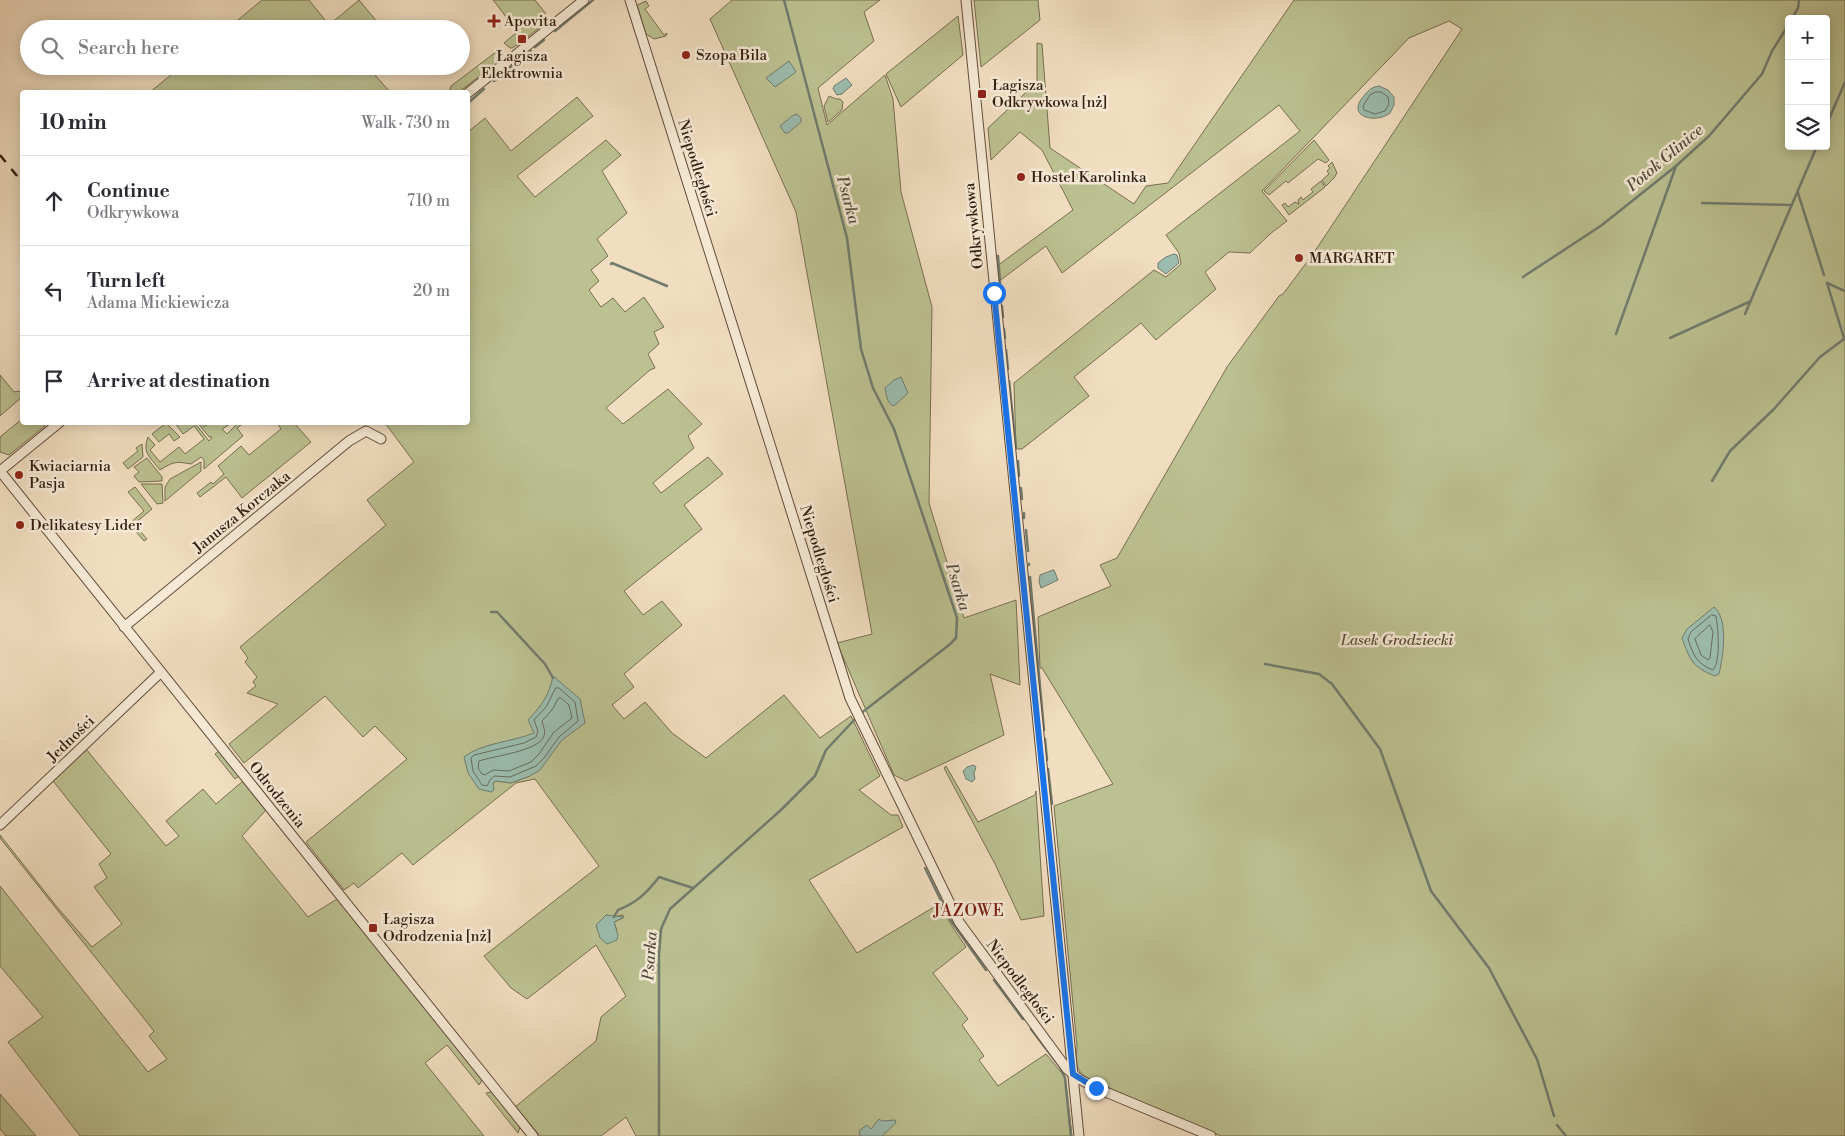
<!DOCTYPE html>
<html lang="en">
<head>
<meta charset="utf-8">
<style>
	body { margin:0; font-family:"Libre Bodoni",serif; background:#f2f2f3; color:#2b2b33 }
	.controls { position:absolute; right:15px; top:15px; display:grid; overflow:hidden; border-radius:5px; box-shadow:0 2px 12px #0003 }
	.controls button { width:45px; height:45px; display:grid; place-items:center; padding:0; border:0; border-bottom:1px solid #e1e1e2; background:#fff; color:#2b2b33; font:25px sans-serif }
	.stop { position:absolute; width:15px; height:15px; margin:-11px; border:4px solid #1a73e8; border-radius:50%; background:#fff }
	.stop.end { background:#1a73e8; border-color:#fff; box-shadow:0 1px 5px #0008 }
	.list { margin:0; padding:0; list-style:none }
	h2 { display:flex; justify-content:space-between; align-items:center; height:65px; margin:0; padding:0 20px; font-size:21px }
	h2 small { font-size:16px; font-weight:400; color:#7c7c81 }
	.list li { display:grid; grid-template-columns:32px 1fr auto; gap:15px; align-items:center; box-sizing:border-box; height:90px; padding:0 20px; border-top:1px solid #e1e1e2 }
	.list b { display:block; font-size:19px; white-space:nowrap }
	.list p { margin:0; font-size:16px; white-space:nowrap; color:#7c7c81 }
	.list em { font-size:16px; font-style:normal; color:#7c7c81 }
	.icon { flex:none; width:28px; height:28px; fill:none; stroke:currentColor; stroke-width:2; stroke-linecap:round; stroke-linejoin:round }
	.map { position:relative; flex:none; width:1845px; height:1136px; overflow:hidden }
	.search { position:absolute; background:#fff; box-shadow:0 2px 12px #0003; left:20px; top:20px; width:450px; height:55px; display:flex; align-items:center; gap:12px; box-sizing:border-box; padding:0 18px; border-radius:28px; color:#7c7c81; font-size:19px }
	.panel { position:absolute; background:#fff; box-shadow:0 2px 12px #0003; left:20px; top:90px; width:450px; height:335px; border-radius:5px }
	.map>svg:first-child { display:block }
</style>
</head>
<body>
<div class="map">
<svg width="1845" height="1136" viewBox="0 0 1845 1136">
	<rect width="100%" height="100%" fill="#f1dec0"/>
	<filter id="stains"><feTurbulence type="fractalNoise" baseFrequency=".004" numOctaves="4"/><feColorMatrix values="0 0 0 0 .2 0 0 0 0 .09 0 0 0 0 .02 0 0 0 .5 -.17"/></filter>
	<radialGradient id="worn" r=".72"><stop offset=".6" stop-color="#630" stop-opacity="0"/><stop offset="1" stop-color="#630" stop-opacity=".3"/></radialGradient>
	<!-- green -->
	<g fill="#bcc191" stroke="#786f50" fill-rule="evenodd">
		<polygon points="262,0 309,0 329,25 359,0 383,29 227,29"/>
		<polygon points="493,0 535,0 550,19 524,40 522,38 517,41 519,44 512,48 510,48 504,43 517,32 512,26 509,28 507,26 507,18"/>
		<polygon points="732,0 880,0 864,12 874,41 818,88 827,125 885,75 893,99 901,192 932,307 929,503 964,618 1016,600 1020,685 990,674 1004,735 906,781 894,775 837,643 872,634 796,212 710,19"/>
		<polygon points="974,0 1038,0 1040,20 981,67"/>
		<path d="M1294,0H1845V1136H1221L1095,1082C1075,1072 1076,1067 1077,1046L1054,806L1113,784L1042,668H1040L1038,617L1111,586L1100,565L1117,558L1227,367L1279,296L1283,294L1313,254L1462,29L1449,21L1409,38L1262,191L1287,221L1270,234L1250,253L1229,252L1205,272L1216,289L1156,340L1141,323L1074,377L1089,396L1022,449H1016L1014,383L1154,270L1166,277L1181,264L1179,253L1166,235L1300,131L1279,105L1062,273L1046,246L998,282L997,266L1073,210L1042,150L1020,132L991,160L988,128L1037,82V43L1042,44L1050,148L1134,204L1146,186L1168,183ZM1789,19H1826V146H1789Z"/>
		<polygon points="646,1 649,6 645,9 664,35 667,33 666,36 654,39 646,34 637,5"/>
		<polygon points="958,16 963,55 901,107 886,74"/>
		<polygon points="496,52 499,52 500,58 499,61 459,92 452,92 450,89 451,86"/>
		<polygon points="182,66 367,66 390,92 150,92"/>
		<polygon points="829,96 836,99 840,99 843,102 842,110 828,122 824,106"/>
		<path d="M577,97L593,116L517,176L535,197L606,140L621,155L602,171L627,213L597,239L608,256L591,270L599,281L589,290L601,307L613,298L625,312L644,297L664,327L654,332L659,344L648,354L655,368L650,370L606,408L623,424L668,389L702,424L688,436L694,448L653,483L661,493L708,457L723,474L684,505L702,529L624,591L643,615L662,601L682,625L624,674L634,687L612,705L624,719L645,702L672,733L706,758L784,695L820,738L851,716L880,776L859,790L891,815H898L903,827L809,880L857,953L939,904L953,928L966,947L933,973L968,1019L962,1025L984,1056L979,1060L998,1086L1046,1054L1065,1077L1072,1136H636L626,1117L601,1136H540L515,1107L596,1041L601,1017L626,996L596,945L527,999L511,988L484,956L599,866L535,779L516,783L413,865L402,853L358,888L354,883L344,890L306,842L407,759L375,726L363,737L325,696L244,763L229,744L278,704L247,693L256,686L253,682L257,677L245,662L248,658L240,647L386,525L367,500L414,462L385,423L468,422V132L485,118L511,151ZM502,743L530,776L511,783L496,781L493,783L487,746ZM606,915L614,917L623,915V918L614,922L617,931L601,921Z"/>
		<polygon points="1314,140 1329,160 1326,163 1318,159 1288,183 1286,181 1269,195 1264,191"/>
		<polygon points="1332,162 1337,173 1334,178 1326,186 1322,180 1329,174 1327,171 1330,168 1328,166"/>
		<polygon points="1321,181 1325,187 1289,215 1282,205 1285,203 1288,207 1295,202 1299,204 1298,200 1301,197 1303,200 1313,192 1311,189"/>
		<polygon points="0,375 14,392 19,391 22,394 22,397 0,416"/>
		<polygon points="22,419 22,422 43,423 45,426 9,455 0,452 0,437"/>
		<polygon points="166,423 180,437 174,441 169,434 159,442 152,434"/>
		<path d="M175,423H195L209,441L212,437H209L198,423H201L204,427L210,423H232L222,429L227,434L238,423H244L237,428L243,436L204,469V460L201,457L191,464C175,461 173,462 160,470C150,457 142,453 148,437L155,445L150,450L160,462L179,447L185,454L204,439L194,426L183,434Z"/>
		<polygon points="277,423 294,423 311,442 242,498 226,477 200,497 197,493 211,482 213,484 224,474 218,466 241,446 249,455 281,429"/>
		<polygon points="142,444 143,457 128,469 123,463 138,451 136,448"/>
		<polygon points="147,458 162,477 162,481 139,482 134,476 139,472 134,467"/>
		<polygon points="201,462 201,471 165,501 165,487 170,479"/>
		<polygon points="141,484 162,484 163,503 157,504"/>
		<polygon points="135,487 152,509 134,524 147,539 144,541 129,524 144,511 128,492"/>
		<polygon points="86,749 166,846 179,836 166,821 203,789 216,804 243,781 266,810 242,836 308,917 337,899 482,1080 479,1085 447,1045 425,1063 484,1136 80,1136 8,1042 43,1017 0,966 0,886 148,1072 167,1059 149,1036 154,1031 0,838 0,835 57,907 92,947 122,924 94,887 107,878 99,864 111,854 53,781"/>
		<polygon points="219,751 239,776 235,779 215,754"/>
		<polygon points="946,766 978,822 1035,795 1036,791 1044,916 1021,920 995,864 944,768"/>
		<polygon points="492,1092 520,1127 518,1133 486,1093"/>
		<polygon points="0,1094 36,1136 6,1136 0,1129"/>
	</g>
	<!-- water -->
	<g fill="#9bbcae" stroke="#717c6e">
		<polygon points="789,61 796,72 775,87 766,78"/>
		<polygon points="846,78 852,85 842,94 837,95 833,89 834,86"/>
		<path d="M1379,86L1388,90L1394,97V105L1390,113C1376,124 1346,117 1363,97C1368,91 1371,87 1379,86Z"/>
		<polygon points="797,114 801,118 801,122 788,133 785,133 780,126 792,116"/>
		<polygon points="1174,254 1177,255 1179,263 1166,274 1158,268 1158,263 1166,257"/>
		<path d="M901,377L908,393L894,406C886,403 887,395 885,388L894,380Z"/>
		<polygon points="1053,570 1054,570 1058,580 1041,588 1039,582 1040,575"/>
		<path d="M1714,607C1729,619 1723,657 1719,674L1715,676C1692,667 1690,660 1682,638L1687,629Z"/>
		<path d="M553,676L580,699L585,723L562,740L540,770L530,776L511,783L496,781L493,783L494,790L491,792L479,789L468,773L464,757C481,743 512,742 534,733L528,720C542,705 549,696 553,676Z"/>
		<polygon points="974,765 976,767 974,773 975,779 972,782 966,779 963,771 967,767"/>
		<polygon points="606,915 624,917 614,922 618,935 617,940 607,944 600,938 596,925"/>
		<polygon points="879,1119 882,1121 895,1120 896,1123 882,1136 861,1136 859,1134 860,1130 867,1125 871,1129"/>
	</g>
	<g fill="none" stroke-linecap="round" stroke-linejoin="round">
		<!-- shore -->
		<g stroke="#676c5e" stroke-width="1">
			<polygon points="1376,92 1381,92 1388,97 1389,104 1385,111 1375,114 1364,110 1363,106 1370,95"/>
			<path d="M1712,615L1716,616C1718,628 1721,661 1713,670C1697,664 1693,655 1688,639L1691,632Z"/>
			<polygon points="1710,625 1713,632 1710,658 1708,660 1701,655 1695,639"/>
			<polygon points="556,688 559,688 575,702 578,721 559,737 544,758 536,766 510,777 494,776 490,780 487,786 482,785 473,771 471,758 474,755 524,743 536,737 538,731 534,720 546,707"/>
			<path d="M561,698L569,705L572,718L554,732L539,754L531,762L509,771L493,770L485,775L482,774L478,768L479,761C493,756 539,751 544,736C546,731 543,726 542,721L552,710L558,699Z"/>
		</g>
		<!-- stream -->
		<g stroke="#717c6e" stroke-width="2.5">
			<polyline points="784,0 847,238 861,349 873,388 894,429 957,618 956,638 949,645 860,714"/>
			<polyline points="1792,19 1798,8 1799,0"/>
			<polyline points="555,31 593,0"/>
			<polyline points="535,47 544,40"/>
			<polyline points="510,68 531,51"/>
			<polyline points="494,81 501,76"/>
			<polyline points="468,103 484,89"/>
			<polyline points="1826,126 1845,82"/>
			<polyline points="1798,193 1824,275"/>
			<polyline points="1702,203 1792,205"/>
			<polyline points="998,256 1001,294"/>
			<polyline points="611,264 612,263 667,286"/>
			<polyline points="1523,277 1602,225 1676,166 1709,136 1762,74 1772,51 1789,24"/>
			<polyline points="1827,283 1844,338"/>
			<polyline points="1827,283 1845,291"/>
			<polyline points="1002,306 1003,317"/>
			<polyline points="1745,314 1817,146"/>
			<polyline points="1004,329 1005,338"/>
			<polyline points="1616,334 1676,166"/>
			<polyline points="1670,338 1751,301"/>
			<polyline points="1006,350 1008,369"/>
			<polyline points="1009,381 1016,448"/>
			<polyline points="1018,461 1019,476"/>
			<polyline points="1712,481 1730,451 1774,409 1820,357 1844,339"/>
			<polyline points="1021,488 1022,499"/>
			<polyline points="1024,513 1024,518"/>
			<polyline points="1026,530 1028,551"/>
			<polyline points="1029,564 1029,565"/>
			<polyline points="1030,577 1044,730"/>
			<polyline points="491,612 497,612 545,664 553,678"/>
			<polyline points="1265,664 1319,674 1332,684 1380,749 1431,891 1489,968 1537,1059 1554,1116"/>
			<polyline points="1045,739 1047,760"/>
			<polyline points="1048,769 1052,804"/>
			<polyline points="925,868 951,921 986,970"/>
			<path d="M614,917L618,910C636,903 647,893 659,877L693,888"/>
			<polyline points="994,980 1023,1019"/>
			<polyline points="1031,1029 1060,1067 1065,1078 1071,1136"/>
			<polyline points="1557,1125 1566,1136"/>
			<polyline points="659,1136 659,955 661,929 670,909 782,809 815,776 826,750 856,718"/>
		</g>
		<defs>
			<g id="minor">
				<polyline points="630,0 850,698 959,922 1067,1069 1079,1079 1096,1088 1211,1136"/>
				<polyline points="966,0 1079,1136"/>
				<polyline points="468,93 584,0"/>
				<polyline points="0,471 533,1136"/>
				<polyline points="0,471 60,422"/>
				<polyline points="124,627 349,441 366,431 381,439"/>
				<polyline points="0,825 161,672"/>
			</g>
		</defs>
		<!-- minor casing -->
		<use href="#minor" stroke="#624d3b" stroke-width="11"/>
		<!-- minor -->
		<use href="#minor" stroke="#f6ead6" stroke-width="9"/>
		<!-- rail -->
		<polyline stroke="#331d0f" stroke-width="2.5" stroke-dasharray="9 9" stroke-linecap="butt" points="0,155 22,182"/>
	</g>
	<g fill="none" stroke-linecap="round" stroke-linejoin="round">
		<!-- route -->
		<polyline stroke="#1a73e8" stroke-width="6" points="994,293 1073,1074 1096,1088"/>
	</g>
	<!-- markers -->
	<g fill="#8f2418" stroke="#f6ead6" stroke-width="2">
		<path d="M491.5 13.5h5v5h5v5h-5v5h-5v-5h-5v-5h5z"/>
		<rect x="517" y="34" width="10" height="10" rx="2.5"/>
		<circle cx="686" cy="55" r="5"/>
		<rect x="977" y="89" width="10" height="10" rx="2.5"/>
		<circle cx="1021" cy="177" r="5"/>
		<circle cx="1299" cy="258" r="5"/>
		<circle cx="19" cy="475" r="5"/>
		<circle cx="20" cy="525" r="5"/>
		<rect x="368" y="923" width="10" height="10" rx="2.5"/>
	</g>
	<g text-anchor="middle" dominant-baseline="central" stroke-width="5" stroke-linejoin="round" paint-order="stroke">
		<!-- poi labels -->
		<g font-size="15" fill="#331d0f" stroke="#f6ead6" text-anchor="start">
			<text x="504" y="21">Apovita</text>
			<text x="696" y="55">Szopa Bila</text>
			<text x="522" y="56" text-anchor="middle">Łagisza<tspan x="522" dy="17">Elektrownia</tspan></text>
			<text x="992" y="85">Łagisza<tspan x="992" dy="17">Odkrywkowa [nż]</tspan></text>
			<text x="1031" y="177">Hostel Karolinka</text>
			<text x="1309" y="258">MARGARET</text>
			<text x="29" y="466">Kwiaciarnia<tspan x="29" dy="17">Pasja</tspan></text>
			<text x="30" y="525">Delikatesy Lider</text>
			<text x="383" y="919">Łagisza<tspan x="383" dy="17">Odrodzenia [nż]</tspan></text>
		</g>
		<!-- street labels -->
		<g font-size="15" fill="#331d0f" stroke="#f6ead6">
			<text transform="translate(697 168) rotate(73)">Niepodległości</text>
			<text transform="translate(974 226) rotate(-96)">Odkrywkowa</text>
			<text transform="translate(242 512) rotate(-39)">Janusza Korczaka</text>
			<text transform="translate(819 554) rotate(73)">Niepodległości</text>
			<text transform="translate(71 739) rotate(-44)">Jedności</text>
			<text transform="translate(277 795) rotate(51)">Odrodzenia</text>
			<text transform="translate(1020 982) rotate(53)">Niepodległości</text>
		</g>
		<!-- park labels -->
		<g font-size="15" font-style="italic" fill="#5c4e36" stroke="#f6ead6">
			<text x="1397" y="640">Lasek Grodziecki</text>
		</g>
		<!-- water labels -->
		<g font-size="16" font-style="italic" fill="#524d3f" stroke="#f6ead6">
			<text transform="translate(1665 158) rotate(-40)">Potok Glinice</text>
			<text transform="translate(848 200) rotate(75)">Psarka</text>
			<text transform="translate(958 587) rotate(73)">Psarka</text>
			<text transform="translate(650 956) rotate(-86)">Psarka</text>
		</g>
		<!-- neighbourhood labels -->
		<g font-size="16" letter-spacing="1" fill="#7a1f14" stroke="#f6ead6">
			<text x="969" y="911">JAZOWE</text>
		</g>
	</g>
	<rect width="100%" height="100%" filter="url(#stains)"/>
	<rect width="100%" height="100%" fill="url(#worn)"/>
</svg>
<div class="controls">
<button>+</button>
<button>−</button>
<button><svg class="icon" aria-label="layers" viewBox="0 0 24 24"><path d="M12 4l9 5-9 5-9-5zM3 14l9 5 9-5"/></svg></button>
</div>
<div class="stop" style="left:994px;top:293px"></div>
<div class="stop end" style="left:1096px;top:1088px"></div>
<div class="search"><svg class="icon" aria-label="search" viewBox="0 0 24 24"><circle cx="10" cy="10" r="6"/><path d="M15 15l6 6"/></svg>Search here</div>
<section class="panel">
<h2>10 min<small>Walk · 730 m</small></h2>
<ul class="list">
<li><svg class="icon" aria-label="ahead" viewBox="0 0 24 24"><path d="M12 20V5M6 11l6-6 6 6"/></svg><div><b>Continue</b><p>Odkrywkowa</p></div><em>710 m</em></li>
<li><svg class="icon" aria-label="left" viewBox="0 0 24 24"><path d="M17 20v-9H6M10 6l-5 5 5 5"/></svg><div><b>Turn left</b><p>Adama Mickiewicza</p></div><em>20 m</em></li>
<li><svg class="icon" aria-label="arrive" viewBox="0 0 24 24"><path d="M6 21V4h12l-3 4 3 4H6"/></svg><div><b>Arrive at destination</b></div></li>
</ul>
</section>
</div>
</body>
</html>
